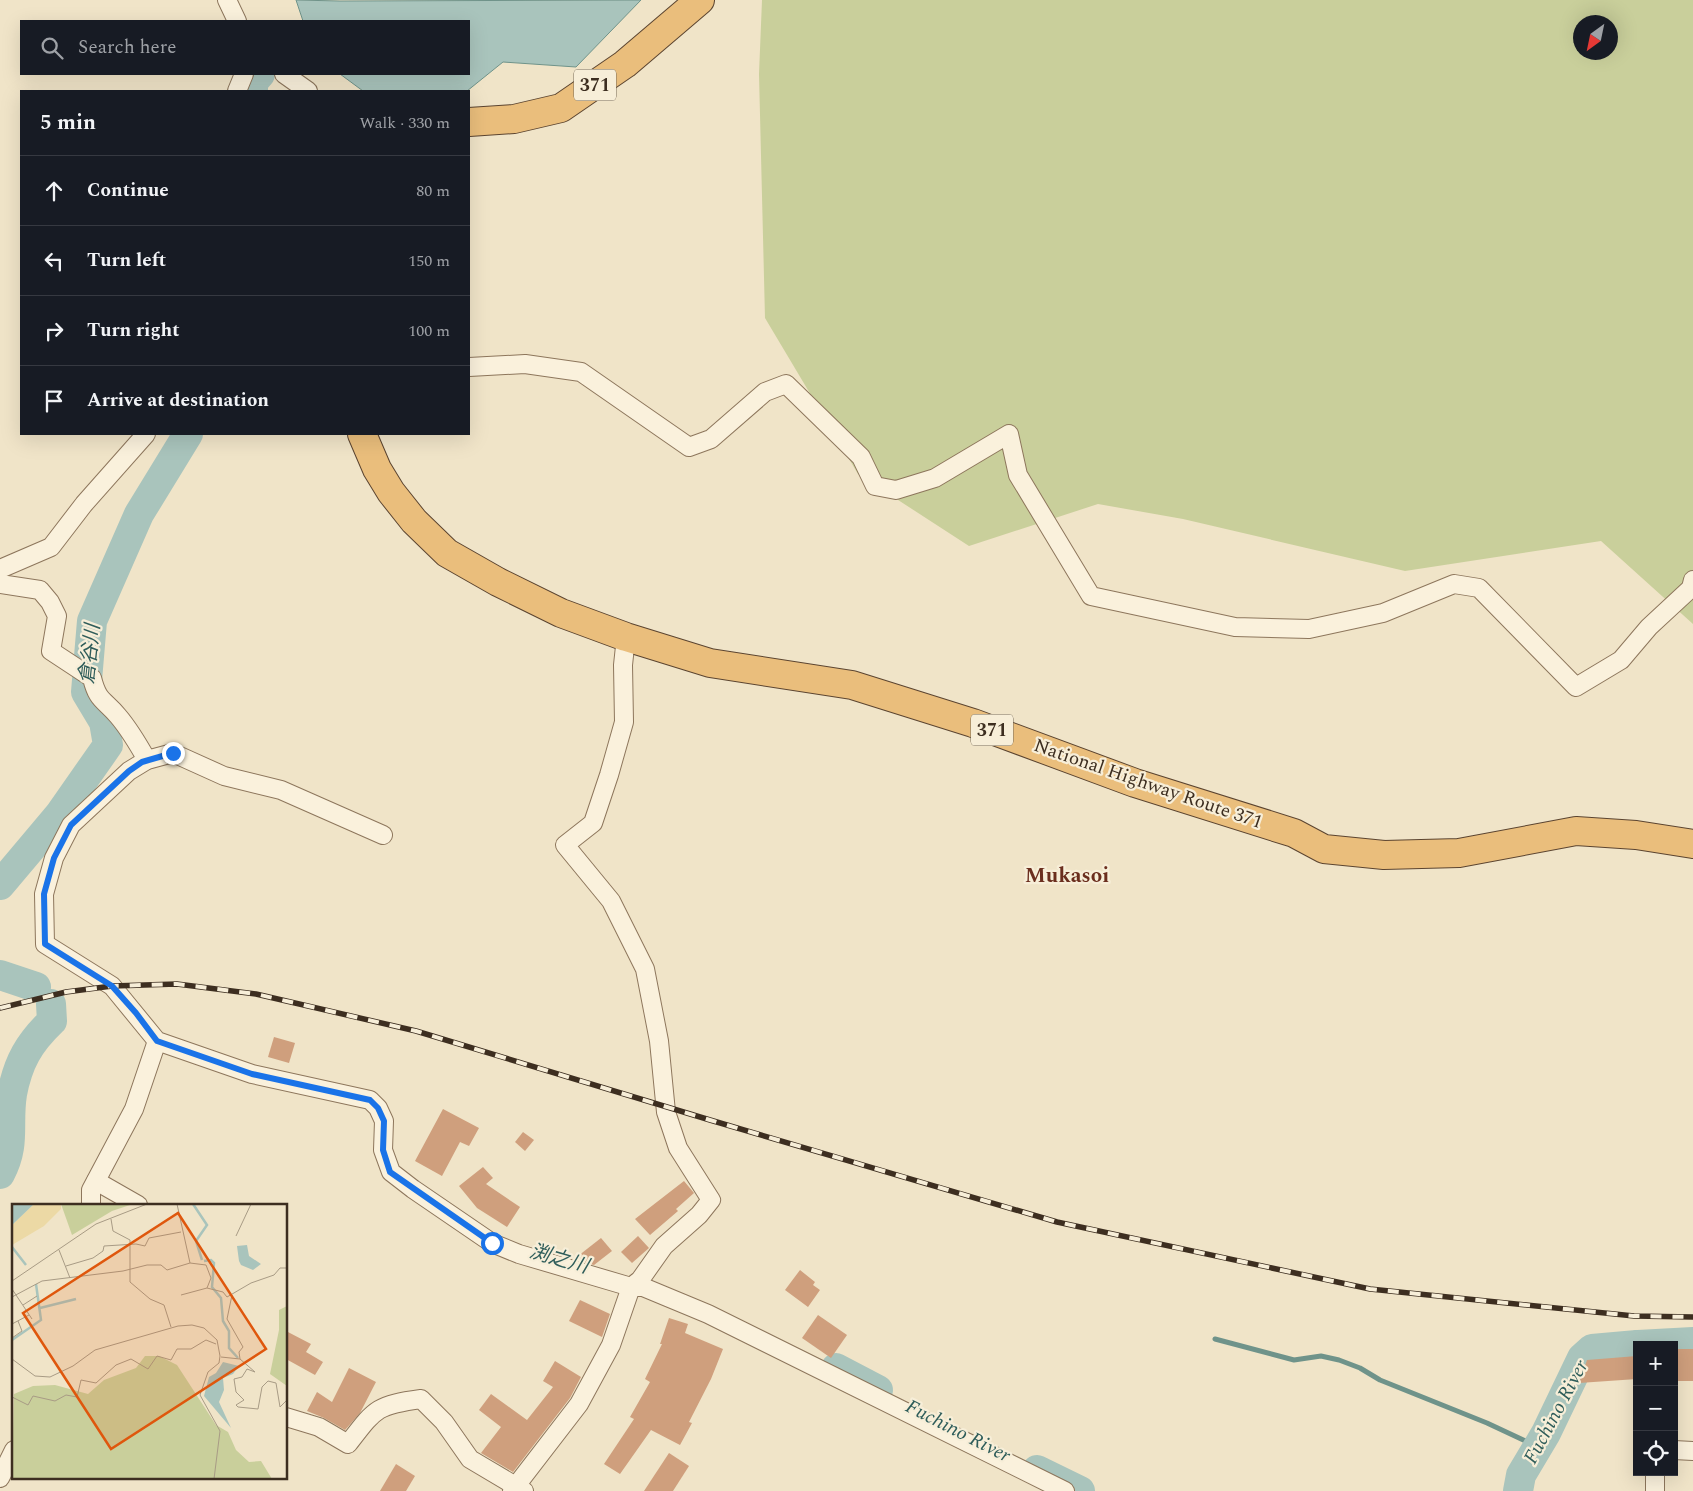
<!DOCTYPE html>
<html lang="en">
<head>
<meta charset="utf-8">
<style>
	body { margin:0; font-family:Spectral,"Noto Sans JP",serif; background:#242831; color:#f1f3f6 }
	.controls { position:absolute; right:15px; bottom:15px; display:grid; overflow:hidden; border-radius:0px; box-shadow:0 5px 20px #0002 }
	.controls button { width:45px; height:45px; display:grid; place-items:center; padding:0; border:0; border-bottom:1px solid #363941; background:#171b24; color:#f1f3f6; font:25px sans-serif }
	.compass { position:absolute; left:1573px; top:15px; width:45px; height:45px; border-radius:50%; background:#171b24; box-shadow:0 5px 20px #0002; rotate:213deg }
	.stop { position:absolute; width:15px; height:15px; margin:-11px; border:4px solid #1a73e8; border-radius:50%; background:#fff }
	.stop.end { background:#1a73e8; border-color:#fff; box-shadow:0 1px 5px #0008 }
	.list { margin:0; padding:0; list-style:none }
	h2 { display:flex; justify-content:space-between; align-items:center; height:65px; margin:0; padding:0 20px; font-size:21px }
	h2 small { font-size:16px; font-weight:400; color:#9ea1a6 }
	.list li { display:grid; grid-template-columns:32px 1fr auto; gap:15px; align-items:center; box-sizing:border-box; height:70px; padding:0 20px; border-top:1px solid #363941 }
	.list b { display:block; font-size:19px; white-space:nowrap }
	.list em { font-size:16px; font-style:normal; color:#9ea1a6 }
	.icon { flex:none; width:28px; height:28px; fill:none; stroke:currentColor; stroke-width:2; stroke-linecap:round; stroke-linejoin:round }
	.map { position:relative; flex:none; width:1693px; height:1491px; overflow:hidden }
	.search { position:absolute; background:#171b24; box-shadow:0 5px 20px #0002; left:20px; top:20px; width:450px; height:55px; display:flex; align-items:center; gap:12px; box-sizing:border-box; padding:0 18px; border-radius:0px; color:#9ea1a6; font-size:19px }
	.panel { position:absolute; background:#171b24; box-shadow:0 5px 20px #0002; left:20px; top:90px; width:450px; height:345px; border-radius:0px }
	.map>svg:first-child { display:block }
</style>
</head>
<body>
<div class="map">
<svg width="1693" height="1491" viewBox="0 0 1693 1491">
	<rect width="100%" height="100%" fill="#f0e4c8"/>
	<!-- green -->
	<path fill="#c9cf9b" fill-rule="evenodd" d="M762,0H1693V624L1601,541L1405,571L1183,519L1098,504L969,546L858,474L765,318L759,74ZM1580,22H1610V52H1580Z"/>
	<!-- water -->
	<polygon fill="#a9c4bc" stroke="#6f938a" points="296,0 340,1 641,0 576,67 503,62 467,91 363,91 340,74 469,74 469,21 303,21"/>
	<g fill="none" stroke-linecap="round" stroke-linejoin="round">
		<!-- stream -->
		<polyline stroke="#6f938a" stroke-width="5" points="1215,1339 1294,1360 1321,1356 1339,1360 1360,1368 1380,1380 1487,1423 1534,1445 1538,1445"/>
		<!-- river -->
		<g stroke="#a9c4bc" stroke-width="30">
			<polyline points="253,91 253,82 260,74"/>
			<polyline points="0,885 59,815 108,745 104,722 86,692 92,621 139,514 188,434"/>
			<polyline points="0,975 36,987"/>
			<path d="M0,1174C16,1144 7,1125 12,1094C18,1062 29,1043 52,1021L51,1004"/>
			<polyline points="1638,1345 1693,1342"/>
			<polyline points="836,1368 878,1390"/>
			<polyline points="1037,1470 1080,1491"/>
			<polyline points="1518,1491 1521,1475 1546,1433 1582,1358 1592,1349 1637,1345"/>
		</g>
	</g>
	<!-- building -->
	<g fill="#cf9f7d">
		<polygon points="274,1037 295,1043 289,1063 268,1057"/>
		<polygon points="443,1109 479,1128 469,1146 460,1142 442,1176 415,1161"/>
		<polygon points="523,1132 534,1140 525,1151 515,1142"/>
		<polygon points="483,1167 493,1178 486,1184 520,1207 507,1227 477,1208 459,1186"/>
		<polygon points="684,1181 694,1193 676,1209 678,1211 650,1235 635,1219"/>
		<polygon points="638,1236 649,1248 632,1263 621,1252"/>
		<polygon points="601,1238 612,1251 594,1265 582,1262 578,1256"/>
		<polygon points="800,1270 815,1282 813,1285 820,1290 808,1307 785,1290"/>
		<polygon points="580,1300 610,1314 602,1337 569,1321"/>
		<polygon points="818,1315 847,1335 831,1358 802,1338"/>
		<polygon points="669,1318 688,1324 685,1333 723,1349 711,1379 689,1422 692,1423 680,1445 651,1430 620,1474 604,1464 634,1419 630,1417 650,1382 645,1379 662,1344 660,1344"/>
		<polygon points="286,1331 311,1344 306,1352 323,1362 315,1375 286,1359"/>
		<rect x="1674" y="1349" width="19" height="32"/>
		<polygon points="1637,1356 1637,1379 1579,1383 1587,1360"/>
		<polygon points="555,1361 581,1377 570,1398 513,1472 481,1453 501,1427 479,1410 491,1394 527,1420 553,1387 543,1381"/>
		<polygon points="349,1368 376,1382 360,1413 345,1430 324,1418 307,1411 317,1392 332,1402"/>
		<polygon points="669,1453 689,1466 673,1491 644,1491"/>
		<polygon points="396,1464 415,1476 406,1491 380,1491"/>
	</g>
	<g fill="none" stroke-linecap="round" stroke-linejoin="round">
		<defs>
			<g id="minor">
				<polyline points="227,0 237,21"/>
				<polyline points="284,74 308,91"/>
				<polyline points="237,91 244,74"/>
				<polyline points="469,367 525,364 581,372 689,447 711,439 765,392 786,384 861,457 875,486 896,490 935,478 1009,434 1018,475 1091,596 1235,627 1309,629 1383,613 1454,584 1479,588 1576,687 1621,660 1649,627 1691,588 1693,580"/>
				<polyline points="0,569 51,547 84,504 146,434"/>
				<path d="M0,584L40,590L50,602L57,616L51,651L92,678C98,702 104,699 118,716C130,730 138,744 147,760"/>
				<polyline points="383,835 281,790 224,776 173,753 147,760 129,771 71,825 54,858 44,894 45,944 112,986 157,1041 252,1074 370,1100 378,1108 384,1121 383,1150 391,1172 413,1189 492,1243 519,1254 631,1287 643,1287 708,1314 1065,1491"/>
				<polyline points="96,1181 138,1205"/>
				<polyline points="91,1205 91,1190 134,1109 157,1041"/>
				<path d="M286,1417L319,1427L348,1444C375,1409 376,1405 421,1399L444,1422L470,1459L524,1491"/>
				<polyline points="1674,1450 1693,1451"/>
				<polyline points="0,1478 14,1450"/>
				<polyline points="512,1491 579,1404 611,1345 631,1287 640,1280 664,1246 699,1215 711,1200 678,1148 666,1112 659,1041 645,969 611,901 565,845 593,823 609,775 624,722 623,665 626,637"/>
				<polyline points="1655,1491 1655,1472"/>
			</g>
			<g id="trunk">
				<polyline points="469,122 514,119 561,108 625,64 700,0"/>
				<polyline points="362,434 377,469 391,492 414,521 447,553 498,582 561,613 626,637 710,663 852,685 973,723 1135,783 1294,833 1324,849 1384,855 1459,853 1576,831 1636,835 1693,844"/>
			</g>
		</defs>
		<!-- minor casing -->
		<use href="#minor" stroke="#8d765c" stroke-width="20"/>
		<!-- trunk casing -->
		<use href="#trunk" stroke="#5b4430" stroke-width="30"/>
		<!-- minor -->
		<use href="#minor" stroke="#faf1dc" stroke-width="18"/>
		<!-- trunk -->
		<use href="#trunk" stroke="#eabe7c" stroke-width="28"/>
		<defs>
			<polyline id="rail" points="0,1008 66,992 112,986 177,984 256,994 416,1031 710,1120 1057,1222 1370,1289 1634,1316 1693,1317"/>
		</defs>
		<!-- rail casing -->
		<use href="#rail" stroke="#3d2e20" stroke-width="5.5"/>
		<!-- rail -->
		<use href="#rail" stroke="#f7eed8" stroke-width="4" stroke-dasharray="11" stroke-linecap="butt"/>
	</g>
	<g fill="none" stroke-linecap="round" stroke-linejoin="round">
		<!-- route -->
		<polyline stroke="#1a73e8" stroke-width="6" points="173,753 142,762 129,771 71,825 54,858 44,894 45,944 112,986 136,1013 157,1041 252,1074 370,1100 378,1108 384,1121 383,1150 390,1172 492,1243"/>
	</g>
	<g text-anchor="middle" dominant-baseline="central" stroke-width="4.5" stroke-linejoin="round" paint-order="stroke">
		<!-- shield labels -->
		<g fill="#f7eed8" stroke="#756857" stroke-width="1">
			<rect x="574" y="69.5" width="42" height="31" rx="4"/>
			<rect x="971" y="714.5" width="42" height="31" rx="4"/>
		</g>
		<g font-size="18" font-weight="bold" fill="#3d2e20">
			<text x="595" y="85">371</text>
			<text x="992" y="730">371</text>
		</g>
		<!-- street labels -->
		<g font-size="19" fill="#3d2e20" stroke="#f7eed8">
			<text transform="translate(1148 784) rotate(19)">National Highway Route 371</text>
		</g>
		<!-- water labels -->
		<g font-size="20" font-style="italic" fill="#2f5d5a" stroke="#f7eed8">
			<text transform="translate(90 654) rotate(-84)">倉谷川</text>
			<text transform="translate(559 1259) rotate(16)">渕之川</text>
			<text transform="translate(1556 1412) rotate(-62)">Fuchino River</text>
			<text transform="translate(958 1431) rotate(27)">Fuchino River</text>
		</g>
		<!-- quarter labels -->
		<g font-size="21" font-weight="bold" fill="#6b2e1e" stroke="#f7eed8">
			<text x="1067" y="876">Mukasoi</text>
		</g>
	</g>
	<!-- overview -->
	<g transform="translate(12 1204)">
		<rect width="275" height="275" fill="#f0e4c8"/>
		<path d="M49,0H121L100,7L60,31ZM275,102V182L258,170L267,126V106ZM133,152H147L165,161L204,221L216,228L224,246L237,258L249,257L260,275H0L2,190L21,182L43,181L76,190L92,176L124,164Z" fill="#c9cf9b"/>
		<path d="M22,0H49V5L32,22L0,41V21Z" fill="#ecd9a5"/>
		<path d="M0,0H22L0,21ZM235,41L237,52L249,60L241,66L229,61L227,57L225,42ZM211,158L227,162L221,170L211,174L212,186L207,198L219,224L192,192L197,173L204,169Z" fill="#a9c4bc"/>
		<path fill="none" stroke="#a9c4bc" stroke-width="2.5" d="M181,0L195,21L184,37L190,56M0,43L14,61M192,57L199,56L202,59L200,83L209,94L211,117L217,127V144L226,154M28,104L64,95M0,136L29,116L24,80"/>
		<path fill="none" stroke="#a89b85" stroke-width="1" d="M165,0L178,59M99,15L101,27L118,36V78L138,95L152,101L159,123M224,32L239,0M47,46L58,74M54,62L81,54L91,47L92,42L124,40L133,42L137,34L169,28M0,77L84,20L135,0M195,84L211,88L215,93L239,79L262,71L268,64H274M0,85L20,115M220,91L215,115L231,143L227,148L228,155M0,93L30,77L111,67L135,61H149L155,66L178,59L194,61L199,74L195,84L169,91M11,101L25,92M0,120L17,111M0,134L10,127L6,117M209,153L228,155L243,168L235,165L230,173L222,175L224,188L232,196L224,201L226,203L246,205L250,183L256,177L264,179L268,203L275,196M0,155L23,172L38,173L61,162L83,146L166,122L180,121L192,124L205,136L208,152L207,159L196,168L188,191L208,227L202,275M0,193L16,201L21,192L43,197L54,191L65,193L69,176L84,179L104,161L119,155L136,165L145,152L159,156L165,145H179L194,136L204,140"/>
		<path fill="#df570d" fill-opacity="0.15" stroke="#df570d" stroke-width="2.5" d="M166,9L254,145L99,245L11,109Z"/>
		<rect width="275" height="275" fill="none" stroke="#3d2e20" stroke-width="2.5"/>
	</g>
</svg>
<div class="controls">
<button>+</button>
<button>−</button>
<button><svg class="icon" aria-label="locate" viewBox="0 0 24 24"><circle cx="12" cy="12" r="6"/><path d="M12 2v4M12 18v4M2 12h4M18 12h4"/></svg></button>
</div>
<svg class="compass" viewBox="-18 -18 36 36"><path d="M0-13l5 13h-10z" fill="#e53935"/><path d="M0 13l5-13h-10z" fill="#9ea1a6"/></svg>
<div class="stop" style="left:492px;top:1243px"></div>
<div class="stop end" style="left:173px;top:753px"></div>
<div class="search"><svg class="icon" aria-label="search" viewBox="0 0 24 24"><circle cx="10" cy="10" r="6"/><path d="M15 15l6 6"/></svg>Search here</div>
<section class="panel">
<h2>5 min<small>Walk · 330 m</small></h2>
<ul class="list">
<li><svg class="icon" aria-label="ahead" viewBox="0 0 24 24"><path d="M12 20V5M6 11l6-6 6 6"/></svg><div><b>Continue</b></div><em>80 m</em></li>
<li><svg class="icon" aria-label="left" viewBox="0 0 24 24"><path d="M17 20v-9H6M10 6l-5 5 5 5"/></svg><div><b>Turn left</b></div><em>150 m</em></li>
<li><svg class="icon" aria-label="right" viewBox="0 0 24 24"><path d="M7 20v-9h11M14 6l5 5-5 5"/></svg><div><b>Turn right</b></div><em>100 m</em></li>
<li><svg class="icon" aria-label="arrive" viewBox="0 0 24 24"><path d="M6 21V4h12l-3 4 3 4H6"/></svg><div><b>Arrive at destination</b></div></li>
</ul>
</section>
</div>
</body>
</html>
